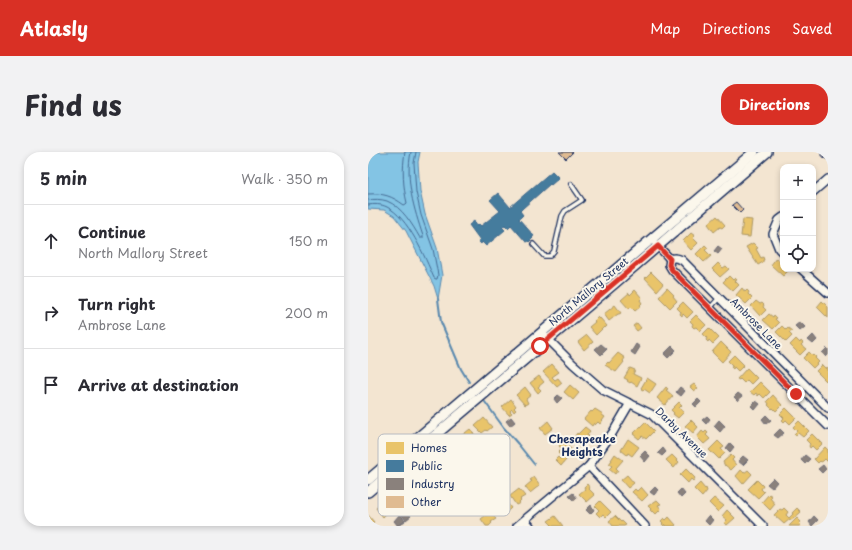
<!DOCTYPE html>
<html lang="en">
<head>
<meta charset="utf-8">
<style>
	body { margin:0; font-family:"Playpen Sans",sans-serif; background:#f2f2f3; color:#2b2b33 }
	.controls { position:absolute; right:12px; top:12px; display:grid; overflow:hidden; border-radius:8px; box-shadow:0 2px 6px #0003 }
	.controls button { width:36px; height:36px; display:grid; place-items:center; padding:0; border:0; border-bottom:1px solid #e1e1e2; background:#fff; color:#2b2b33; font:20px sans-serif }
	.stop { position:absolute; width:12px; height:12px; margin:-9px; border:3px solid #d93025; border-radius:50%; background:#fff }
	.stop.end { background:#d93025; border-color:#fff; box-shadow:0 1px 4px #0008 }
	.list { margin:0; padding:0; list-style:none }
	h2 { display:flex; justify-content:space-between; align-items:center; height:52px; margin:0; padding:0 16px; font-size:17px }
	h2 small { font-size:13px; font-weight:400; color:#7c7c81 }
	.list li { display:grid; grid-template-columns:26px 1fr auto; gap:12px; align-items:center; box-sizing:border-box; height:72px; padding:0 16px; border-top:1px solid #e1e1e2 }
	.list b { display:block; font-size:15px; white-space:nowrap }
	.list p { margin:0; font-size:13px; white-space:nowrap; color:#7c7c81 }
	.list em { font-size:13px; font-style:normal; color:#7c7c81 }
	.icon { flex:none; width:22px; height:22px; fill:none; stroke:currentColor; stroke-width:2; stroke-linecap:round; stroke-linejoin:round }
	.map { position:relative; flex:none; width:460px; height:374px; overflow:hidden; border-radius:16px }
	header { display:flex; align-items:center; gap:24px; box-sizing:border-box; height:56px; padding:0 20px; background:#d93025; color:#fff }
	header strong { font-size:19px }
	nav { display:flex; gap:22px; margin-inline-start:auto; font-size:14px }
	.intro { display:flex; align-items:center; justify-content:space-between; box-sizing:border-box; height:96px; padding:0 24px }
	h1 { margin:0; font-size:28px }
	.button { padding:10px 18px; border-radius:16px; background:#d93025; color:#fff; font-size:14px; font-weight:700 }
	main { display:flex; gap:24px; padding:0 24px }
	aside { flex:1; background:#fff; border-radius:16px; box-shadow:0 2px 6px #0003 }
	.map>svg:first-child { display:block }
</style>
</head>
<body>
<header>
<strong>Atlasly</strong>
<nav><a>Map</a><a>Directions</a><a>Saved</a></nav>
</header>
<div class="intro"><h1>Find us</h1><a class="button">Directions</a></div>
<main>
<aside>
<h2>5 min<small>Walk · 350 m</small></h2>
<ul class="list">
<li><svg class="icon" aria-label="ahead" viewBox="0 0 24 24"><path d="M12 20V5M6 11l6-6 6 6"/></svg><div><b>Continue</b><p>North Mallory Street</p></div><em>150 m</em></li>
<li><svg class="icon" aria-label="right" viewBox="0 0 24 24"><path d="M7 20v-9h11M14 6l5 5-5 5"/></svg><div><b>Turn right</b><p>Ambrose Lane</p></div><em>200 m</em></li>
<li><svg class="icon" aria-label="arrive" viewBox="0 0 24 24"><path d="M6 21V4h12l-3 4 3 4H6"/></svg><div><b>Arrive at destination</b></div></li>
</ul>
</aside>
<div class="map">
<svg width="460" height="374" viewBox="0 0 460 374">
	<rect width="100%" height="100%" fill="#f3e5d1"/>
	<filter id="ink" filterUnits="userSpaceOnUse"><feTurbulence type="fractalNoise" baseFrequency=".025" numOctaves="2"/><feDisplacementMap in="SourceGraphic" scale="8" xChannelSelector="R" yChannelSelector="G"/><feConvolveMatrix kernelMatrix="1 2 1 2 8 2 1 2 1" color-interpolation-filters="sRGB"/></filter>
	<g filter="url(#ink)">
		<!-- water -->
		<polygon fill="#83c4e4" stroke="#5988ae" points="0,0 52,0 50,10 52,39 57,62 69,96 74,123 70,147 66,134 38,79 26,64 16,58 0,57"/>
		<!-- homes -->
		<g fill="#e9c46a" stroke="#ab9766">
			<polygon points="349,64 357,73 354,76 352,75 346,80 340,72"/>
			<polygon points="375,67 384,68 382,85 373,84"/>
			<polygon points="323,81 327,84 325,86 330,91 323,98 315,89"/>
			<polygon points="385,91 390,96 388,97 393,106 395,105 396,108 395,108 395,110 390,113 378,95"/>
			<polygon points="337,93 340,96 337,98 343,104 336,110 328,102"/>
			<polygon points="408,106 415,112 415,117 420,117 421,118 415,124 403,113"/>
			<polygon points="350,111 355,116 358,114 361,117 352,125 344,117"/>
			<polygon points="283,120 295,132 289,139 277,126"/>
			<polygon points="361,124 365,128 367,126 369,128 367,129 371,133 365,139 355,130"/>
			<polygon points="299,136 306,143 305,144 309,149 302,156 291,145"/>
			<polygon points="374,136 377,140 379,138 381,140 380,142 384,146 378,152 368,143"/>
			<polygon points="267,138 274,146 272,148 274,151 272,153 273,154 267,159 263,155 261,157 253,148 261,141 262,143"/>
			<polygon points="388,149 392,152 394,151 396,153 395,155 398,158 392,164 383,154"/>
			<polygon points="454,149 460,155 460,166 449,155"/>
			<polygon points="315,150 325,160 319,166 315,162 314,164 312,162 313,160 309,156"/>
			<polygon points="247,153 253,161 251,162 250,162 241,169 236,162"/>
			<polygon points="401,162 405,165 406,163 409,166 407,167 411,171 405,177 395,168"/>
			<polygon points="328,163 338,173 332,179 328,175 326,176 324,174 325,172 322,169"/>
			<polygon points="230,165 231,167 232,166 239,174 237,176 236,175 228,183 221,175 227,170 226,169"/>
			<polygon points="269,171 273,176 269,179 265,174"/>
			<polygon points="414,174 418,178 420,176 424,179 421,181 424,184 418,190 408,180"/>
			<polygon points="341,176 351,186 345,192 341,188 340,190 338,188 339,186 335,182"/>
			<polygon points="219,183 225,190 216,198 210,190"/>
			<polygon points="428,187 432,191 433,189 435,191 433,193 438,197 432,203 422,193"/>
			<polygon points="353,190 363,200 354,210 344,200"/>
			<polygon points="441,200 445,204 446,203 448,205 447,206 451,210 445,216 435,206"/>
			<polygon points="250,201 257,206 255,209 256,210 248,220 237,213 240,210 241,211"/>
			<polygon points="366,203 376,213 370,219 366,215 365,217 363,215 365,214 360,209"/>
			<polygon points="184,212 191,220 184,225 187,228 190,226 194,231 189,235 175,220"/>
			<polygon points="454,213 458,217 459,215 460,216 460,227 458,229 448,219"/>
			<polygon points="262,216 267,218 265,222 273,226 269,234 263,230 262,231 259,229 260,228 256,226"/>
			<polygon points="379,216 389,226 383,232 379,228 376,231 372,227 371,228 369,227"/>
			<polygon points="171,224 176,230 170,235 173,238 170,241 162,231"/>
			<polygon points="279,226 288,232 282,241 276,237 275,238 273,237 274,236 273,236"/>
			<polygon points="392,230 402,240 396,246 392,242 390,244 388,241 386,243 382,240"/>
			<polygon points="326,232 330,236 326,239 322,235"/>
			<polygon points="202,233 211,241 205,248 196,240"/>
			<polygon points="157,235 163,243 158,247 160,251 157,253 148,243"/>
			<polygon points="298,235 300,237 298,238 305,244 297,253 289,246"/>
			<polygon points="405,243 414,253 408,259 405,256 404,257 400,253 401,252 399,249"/>
			<polygon points="143,247 148,254 146,256 148,258 146,260 144,257 142,259 144,261 141,263 134,255"/>
			<polygon points="311,250 314,253 311,256 316,260 310,266 305,262 306,261 303,258"/>
			<polygon points="418,256 428,266 422,272 418,268 416,270 414,268 416,266 412,262"/>
			<polygon points="227,257 235,262 234,263 237,265 232,272 230,270 227,273 226,271 224,274 216,267 223,259 224,260"/>
			<polygon points="116,266 124,275 119,279 118,278 114,281 107,274"/>
			<polygon points="323,268 330,275 325,281 317,274"/>
			<polygon points="180,269 185,276 177,282 172,276"/>
			<polygon points="431,269 441,279 435,285 430,281 428,283 426,282 429,279 425,275"/>
			<polygon points="277,270 286,279 278,287 274,284 271,287 265,282"/>
			<polygon points="217,275 222,279 219,283 221,284 216,289 218,290 216,292 214,291 213,293 206,287 208,285 207,284 209,281 210,282"/>
			<polygon points="102,277 110,287 104,292 102,293 102,292 100,294 92,285"/>
			<polygon points="334,279 336,281 338,279 340,281 338,283 342,287 336,292 329,285"/>
			<polygon points="444,282 454,292 448,298 444,294 442,296 441,294 442,292 438,288"/>
			<polygon points="260,287 271,295 264,304 260,301 259,303 253,298"/>
			<polygon points="195,289 206,300 198,308 193,314 187,308 190,305 192,307 194,305 190,301 194,297 191,294"/>
			<polygon points="350,289 356,295 353,297 357,301 351,307 345,301 344,301 341,298"/>
			<polygon points="457,295 460,298 460,310 457,307 455,309 453,310 452,309 450,311 446,307"/>
			<polygon points="247,302 255,308 248,316 250,318 247,322 241,317 244,314 241,312 244,308 243,308"/>
			<polygon points="304,303 311,310 306,316 298,308"/>
			<polygon points="363,303 366,306 364,308 368,313 363,318 357,313 357,314 355,310"/>
			<polygon points="318,317 327,326 325,329 323,327 320,331 312,323"/>
			<polygon points="373,318 376,321 380,318 384,322 375,332 368,324"/>
			<polygon points="259,323 266,331 260,336 253,328"/>
			<polygon points="166,325 172,333 162,341 157,335 164,329 162,328"/>
			<polygon points="389,328 395,334 393,337 396,340 390,346 380,337"/>
			<polygon points="332,331 337,337 338,336 339,339 334,345 326,337"/>
			<polygon points="219,332 222,336 221,337 227,343 219,350 211,342 217,337 216,335"/>
			<polygon points="273,335 280,343 274,349 264,340 267,337 269,339"/>
			<polygon points="151,337 157,344 152,347 153,348 151,350 152,351 148,353 142,344"/>
			<polygon points="401,342 404,344 402,346 407,352 402,358 394,350"/>
			<polygon points="125,346 129,352 135,346 143,356 134,364 121,349"/>
			<polygon points="346,346 356,354 350,360 341,351"/>
			<polygon points="18,348 23,355 16,361 18,362 15,365 8,356"/>
			<polygon points="289,348 293,352 290,353 293,357 288,362 285,359 284,360 282,358 283,357 280,354"/>
			<polygon points="232,349 243,360 238,365 235,362 232,365 228,361 231,358 227,354"/>
			<polygon points="416,356 420,360 418,363 421,366 425,362 424,361 429,356 433,360 424,368 422,367 416,372 406,363 412,357 414,358"/>
			<polygon points="359,358 367,366 359,373 356,371 359,368 354,364"/>
			<polygon points="122,360 128,367 123,370 124,371 121,374 118,374 113,367"/>
			<polygon points="0,363 6,370 0,374"/>
			<polygon points="187,364 195,374 183,374 184,373 180,369"/>
			<polygon points="247,364 253,370 254,369 258,373 256,374 245,374 241,369"/>
			<polygon points="301,365 308,373 307,374 299,374 297,372 296,374 294,372 295,371 293,369 296,366 298,368"/>
			<polygon points="429,366 433,370 431,371 433,373 431,374 421,374"/>
		</g>
		<!-- public -->
		<polygon fill="#457b9d" stroke="#38648a" points="184,19 191,26 183,33 182,32 155,56 152,59 155,63 151,67 166,84 164,85 165,86 161,90 160,89 158,90 143,73 140,76 137,73 134,75 137,78 118,94 114,90 113,92 110,89 112,88 101,73 106,69 109,74 111,72 113,74 132,59 122,48 130,41 142,55"/>
		<!-- industry -->
		<g fill="#8a817c" stroke="#696873">
			<polygon points="350,94 354,97 350,102 346,99"/>
			<polygon points="432,170 437,175 432,179 427,174"/>
			<polygon points="445,183 449,188 445,192 440,188"/>
			<polygon points="233,192 239,197 233,203 227,197"/>
			<polygon points="268,192 272,195 267,203 263,200"/>
			<polygon points="304,194 308,198 300,206 296,202"/>
			<polygon points="459,196 460,197 460,203 458,205 454,201"/>
			<polygon points="312,235 317,239 313,244 308,240"/>
			<polygon points="370,241 374,244 370,249 366,245"/>
			<polygon points="190,243 194,246 189,251 186,247"/>
			<polygon points="330,247 333,250 328,255 325,252"/>
			<polygon points="388,249 392,252 387,258 383,254"/>
			<polygon points="398,263 403,268 398,272 394,267"/>
			<polygon points="339,264 342,267 338,272 334,268"/>
			<polygon points="143,265 147,270 142,274 138,269"/>
			<polygon points="351,268 357,274 352,280 346,274"/>
			<polygon points="412,277 416,281 410,286 406,283"/>
			<polygon points="362,291 366,295 362,300 358,296"/>
			<polygon points="295,296 298,300 294,304 290,301"/>
			<polygon points="277,299 282,304 277,310 272,304"/>
			<polygon points="437,303 442,307 437,312 433,308"/>
			<polygon points="375,304 380,308 375,313 370,309"/>
			<polygon points="455,313 458,317 454,321 450,317"/>
			<polygon points="405,326 409,330 404,336 399,332"/>
			<polygon points="287,335 290,338 286,343 282,340"/>
			<polygon points="313,337 317,342 313,346 309,341"/>
			<polygon points="205,341 209,346 206,349 201,344"/>
			<polygon points="223,353 226,358 222,362 218,358"/>
			<polygon points="38,358 43,364 38,368 33,362"/>
			<polygon points="32,362 37,369 30,374 26,369"/>
			<polygon points="341,364 345,368 341,373 337,369"/>
			<polygon points="446,364 450,368 444,374 441,370"/>
		</g>
		<g fill="none" stroke-linecap="round" stroke-linejoin="round">
			<!-- shore -->
			<g stroke="#456b94" stroke-width="1">
				<path d="M0,42C15,41 24,44 36,53L38,52L39,51C35,35 34,16 37,0"/>
				<path d="M0,48C6,47 13,47 19,49C34,55 44,72 52,86H55V84C46,57 37,28 43,0"/>
				<path d="M0,53C6,52 13,52 19,55C40,65 57,105 66,126L68,127H69L70,123L65,97L53,63L48,40L46,11L48,0"/>
			</g>
			<!-- stream -->
			<g stroke="#5988ae" stroke-width="2">
				<polyline points="70,147 73,170 93,217 101,230"/>
				<polyline points="117,250 136,276 150,292 166,312"/>
			</g>
		</g>
		<!-- building -->
		<g fill="#e0bb91" stroke="#1b2f5e">
			<polygon points="191,0 205,0 198,7"/>
			<polygon points="368,50 375,58 372,61 364,53"/>
		</g>
		<g fill="none" stroke-linecap="round" stroke-linejoin="round">
			<defs>
				<g id="service">
					<polyline points="165,92 176,104 182,104 186,99 194,64 197,59 214,48 203,32"/>
					<polyline points="342,156 351,146"/>
					<polyline points="427,242 437,233"/>
				</g>
				<g id="minor">
					<polyline points="457,0 460,3"/>
					<polyline points="445,40 460,27"/>
					<polyline points="415,65 411,68 405,82 411,97 415,101"/>
					<polyline points="288,92 302,107"/>
					<polyline points="302,107 301,113 304,118 460,274"/>
					<path d="M302,107C306,105 310,106 314,108L460,256"/>
					<polyline points="433,117 460,141"/>
					<polyline points="178,185 205,212 235,238 283,262 395,374"/>
					<polyline points="221,314 277,374"/>
					<polyline points="157,368 162,374"/>
					<polyline points="149,374 221,314 245,280 262,251"/>
				</g>
				<g id="secondary">
					<polyline points="0,328 386,0"/>
					<polyline points="0,340 247,131 399,0"/>
				</g>
			</defs>
			<!-- service casing -->
			<use href="#service" stroke="#1b2f5e" stroke-width="6"/>
			<!-- minor casing -->
			<use href="#minor" stroke="#1b2f5e" stroke-width="10"/>
			<!-- secondary casing -->
			<use href="#secondary" stroke="#1b2f5e" stroke-width="12"/>
			<!-- service -->
			<use href="#service" stroke="#fbf7ec" stroke-width="3.5"/>
			<!-- minor -->
			<use href="#minor" stroke="#fbf7ec" stroke-width="7"/>
			<!-- secondary -->
			<use href="#secondary" stroke="#fbf7ec" stroke-width="9"/>
		</g>
	</g>
	<g fill="none" stroke-linecap="round" stroke-linejoin="round" filter="url(#ink)">
		<!-- route -->
		<polyline stroke="#d93025" stroke-width="5" points="172,194 290,94 302,107 301,113 304,118 428,242"/>
	</g>
	<g text-anchor="middle" dominant-baseline="central" stroke-width="4" stroke-linejoin="round" paint-order="stroke">
		<!-- street labels -->
		<g font-size="10" fill="#1b2f5e" stroke="#fbf7ec">
			<text transform="translate(220 139) rotate(-40)">North Mallory Street</text>
			<text transform="translate(389 171) rotate(45)">Ambrose Lane</text>
			<text transform="translate(314 280) rotate(44)">Darby Avenue</text>
		</g>
		<!-- neighbourhood labels -->
		<g font-size="11" font-weight="bold" fill="#1b2f5e" stroke="#fbf7ec">
			<text x="214" y="286">Chesapeake<tspan x="214" dy="13">Heights</tspan></text>
		</g>
	</g>
	<!-- legend -->
	<rect x="10" y="282" width="132" height="82" rx="6" fill="#fbf7ec" stroke="#b8bbc1" stroke-width="1"/>
	<rect x="18" y="290" width="18" height="12" fill="#e9c46a"/>
	<rect x="18" y="308" width="18" height="12" fill="#457b9d"/>
	<rect x="18" y="326" width="18" height="12" fill="#8a817c"/>
	<rect x="18" y="344" width="18" height="12" fill="#e0bb91"/>
	<g font-size="11" fill="#1b2f5e">
		<text x="43" y="300">Homes</text>
		<text x="43" y="318">Public</text>
		<text x="43" y="336">Industry</text>
		<text x="43" y="354">Other</text>
	</g>
</svg>
<div class="controls">
<button>+</button>
<button>−</button>
<button><svg class="icon" aria-label="locate" viewBox="0 0 24 24"><circle cx="12" cy="12" r="6"/><path d="M12 2v4M12 18v4M2 12h4M18 12h4"/></svg></button>
</div>
<div class="stop" style="left:172px;top:194px"></div>
<div class="stop end" style="left:428px;top:242px"></div>
</div>
</main>
</body>
</html>
